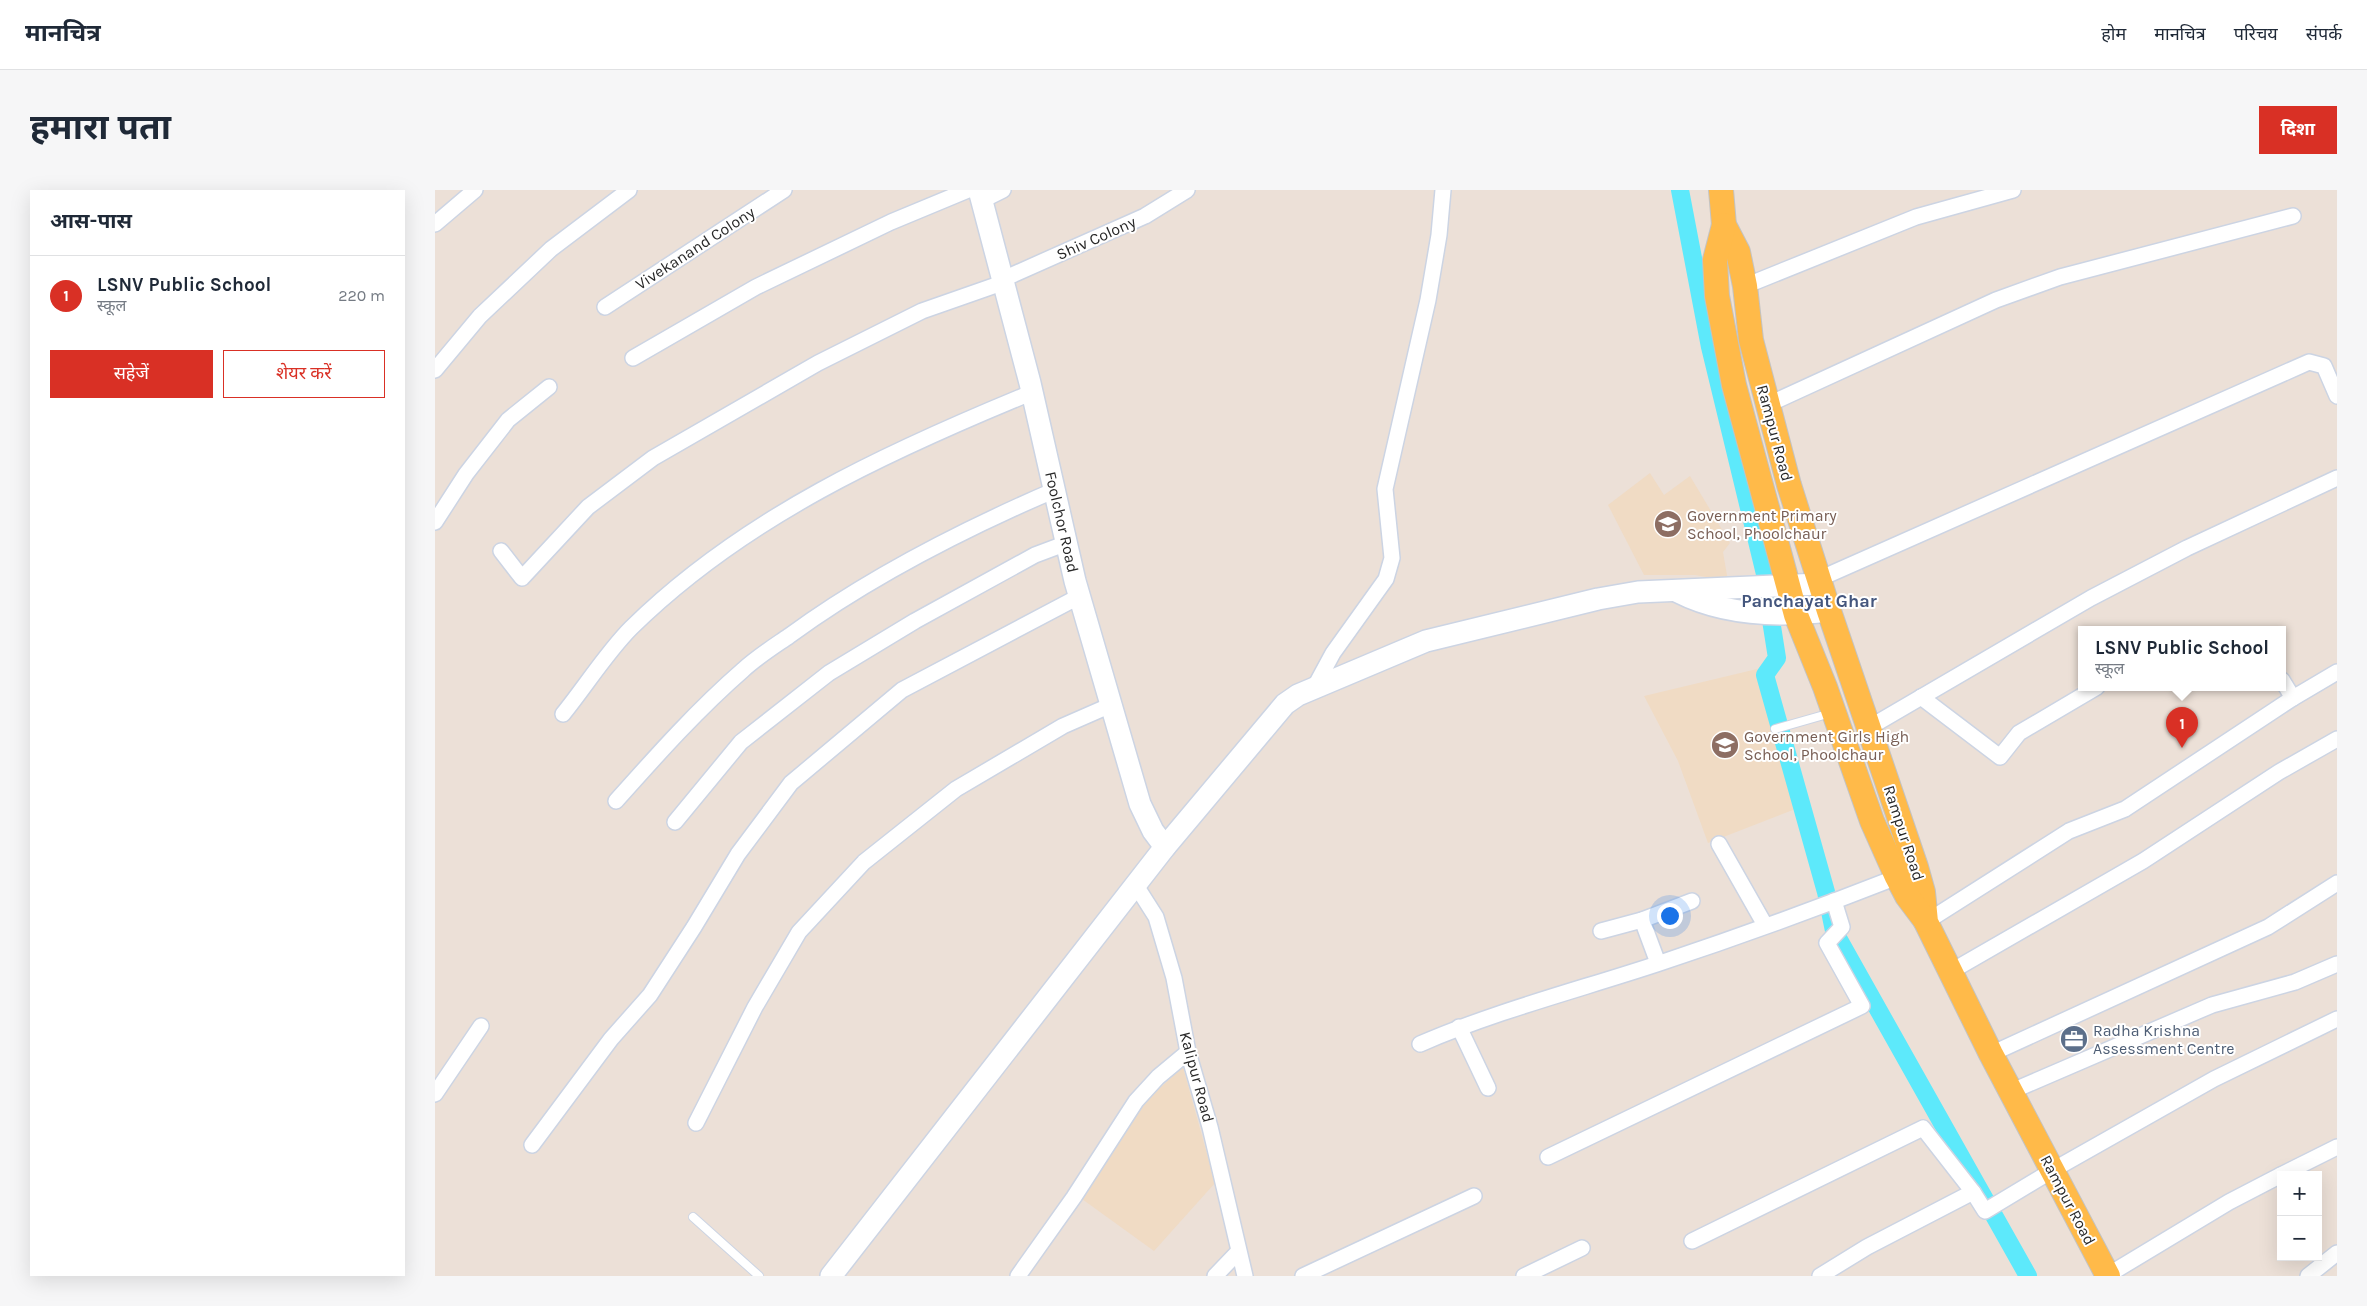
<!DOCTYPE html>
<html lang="hi">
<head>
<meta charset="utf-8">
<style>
	body { margin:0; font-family:Karla,"Noto Sans Devanagari",sans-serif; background:#f6f6f7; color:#1f2937 }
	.controls { position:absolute; right:15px; bottom:15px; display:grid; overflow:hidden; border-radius:0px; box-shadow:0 5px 20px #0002 }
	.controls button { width:45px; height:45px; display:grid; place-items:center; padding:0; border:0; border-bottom:1px solid #e0e1e3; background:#fff; color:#1f2937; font:25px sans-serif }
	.you { position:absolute; left:1234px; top:725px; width:18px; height:18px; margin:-12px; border:4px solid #fff; border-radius:50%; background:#1a73e8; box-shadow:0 0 0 8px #1a73e833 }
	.badge { display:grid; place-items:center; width:32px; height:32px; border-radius:50%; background:#d93025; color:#fff; font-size:16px; font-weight:700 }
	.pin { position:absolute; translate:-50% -41px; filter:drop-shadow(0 1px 2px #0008) }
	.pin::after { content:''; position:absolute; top:26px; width:18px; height:15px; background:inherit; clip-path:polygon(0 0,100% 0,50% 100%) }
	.popup { position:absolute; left:1643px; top:436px; width:208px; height:65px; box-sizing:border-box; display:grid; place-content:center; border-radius:0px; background:#fff; filter:drop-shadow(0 1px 4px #0005); font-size:16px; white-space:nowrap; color:#747a83 }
	.popup b { font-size:19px; color:#1f2937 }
	.popup::after { content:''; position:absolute; left:50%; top:100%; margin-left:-10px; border:10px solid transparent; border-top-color:#fff }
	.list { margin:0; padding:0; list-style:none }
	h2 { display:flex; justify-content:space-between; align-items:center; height:65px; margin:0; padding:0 20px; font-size:21px }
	h2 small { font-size:16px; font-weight:400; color:#747a83 }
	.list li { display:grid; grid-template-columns:32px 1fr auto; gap:15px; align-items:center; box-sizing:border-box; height:80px; padding:0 20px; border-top:1px solid #e0e1e3 }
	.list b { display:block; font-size:19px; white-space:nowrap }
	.list p { margin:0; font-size:16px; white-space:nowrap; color:#747a83 }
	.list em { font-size:16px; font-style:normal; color:#747a83 }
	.actions { display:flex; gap:10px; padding:15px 20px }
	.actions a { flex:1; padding:11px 0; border:1px solid #d93025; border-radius:0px; text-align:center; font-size:18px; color:#d93025 }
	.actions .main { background:#d93025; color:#fff }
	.map { position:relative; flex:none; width:1902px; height:1086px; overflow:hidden; border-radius:0px }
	header { display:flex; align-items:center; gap:30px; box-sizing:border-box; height:70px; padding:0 25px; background:#fff; border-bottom:1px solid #e0e1e3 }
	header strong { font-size:24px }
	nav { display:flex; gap:28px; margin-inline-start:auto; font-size:18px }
	.intro { display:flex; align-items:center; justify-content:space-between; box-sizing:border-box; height:120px; padding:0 30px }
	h1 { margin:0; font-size:35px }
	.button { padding:12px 22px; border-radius:0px; background:#d93025; color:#fff; font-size:18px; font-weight:700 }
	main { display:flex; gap:30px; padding:0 30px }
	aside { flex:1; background:#fff; border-radius:0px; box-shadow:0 5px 20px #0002 }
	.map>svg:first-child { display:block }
</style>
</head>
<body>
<header>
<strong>मानचित्र</strong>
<nav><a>होम</a><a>मानचित्र</a><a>परिचय</a><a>संपर्क</a></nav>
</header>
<div class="intro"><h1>हमारा पता</h1><a class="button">दिशा</a></div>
<main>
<aside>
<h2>आस-पास<small></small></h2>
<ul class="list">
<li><span class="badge">1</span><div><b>LSNV Public School</b><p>स्कूल</p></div><em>220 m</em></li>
</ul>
<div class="actions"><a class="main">सहेजें</a><a>शेयर करें</a></div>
</aside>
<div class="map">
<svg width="1902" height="1086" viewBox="0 0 1902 1086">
	<rect width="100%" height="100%" fill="#ece0d7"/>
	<!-- education -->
	<g fill="#f0dbc4">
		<polygon points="1215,283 1229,305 1255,286 1295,353 1288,362 1293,391 1260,385 1209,385 1173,315"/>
		<polygon points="1322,479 1363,618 1273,653 1243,571 1209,506"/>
		<polygon points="748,877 780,993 719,1061 647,1009 704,917"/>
	</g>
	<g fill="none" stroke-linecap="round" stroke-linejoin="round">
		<!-- canal -->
		<g stroke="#5de9fb" stroke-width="18">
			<polyline points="1245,0 1275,157 1336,409"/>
			<polyline points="1336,430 1342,468 1330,485 1391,702 1399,741 1593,1086"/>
		</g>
		<defs>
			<g id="lane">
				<polyline points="1340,539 1396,523"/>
				<polyline points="258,1027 324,1086"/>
			</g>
			<g id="street">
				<polyline points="546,11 568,0"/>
				<polyline points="0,34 40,0"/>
				<polyline points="566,90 710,26 752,0"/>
				<polyline points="1310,96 1481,27 1578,0"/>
				<polyline points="170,117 349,0"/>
				<polyline points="198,168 321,97 456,32 533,0"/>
				<polyline points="0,180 45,126 116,59 194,0"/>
				<polyline points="1332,215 1561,110 1625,87 1858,26"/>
				<polyline points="0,332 31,284 73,230 114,197"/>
				<polyline points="66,361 87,388 153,317 218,268 383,173 487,121 567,93"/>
				<polyline points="1384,389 1874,172 1889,176 1902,206"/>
				<polyline points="1847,490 1858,508"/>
				<polyline points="878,500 898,463 951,389 957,368 950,299 993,110 1004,45 1008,0"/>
				<polyline points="1486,507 1565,567 1584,543 1662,497"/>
				<path d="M128,524C150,497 172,462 196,438C309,327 454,261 598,202"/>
				<polyline points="1435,537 1656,408 1752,358 1902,288"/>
				<path d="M181,611C222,565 262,520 308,480C322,467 338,457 354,446C436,386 527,340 620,300"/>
				<polyline points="240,632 306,552 394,483 480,431 600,365 632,353"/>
				<polyline points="1284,654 1330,735"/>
				<polyline points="700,694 721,727 739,788 753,862 775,937 810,1086"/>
				<polyline points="1207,730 1223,773"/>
				<polyline points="1491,732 1634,641 1690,619 1858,508 1902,482"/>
				<polyline points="1166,741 1207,730 1257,711"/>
				<polyline points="1515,782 1708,671 1844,582 1902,549"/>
				<polyline points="1024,837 1053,898"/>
				<path d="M985,854C1061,821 1143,800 1222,774C1303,747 1383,718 1462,687"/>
				<polyline points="1556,864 1833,737 1902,693"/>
				<polyline points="1575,902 1777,815 1860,792 1902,774"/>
				<polyline points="0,904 46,836"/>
				<polyline points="261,933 320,817 364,742 429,672 521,599 628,536 676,515"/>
				<polyline points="97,955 176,849 215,805 259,737 303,664 356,593 467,500 645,406"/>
				<polyline points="1113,967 1427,816 1392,753 1407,737 1399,711"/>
				<polyline points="1846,985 1902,957"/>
				<polyline points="1257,1051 1488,938 1538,1002"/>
				<polyline points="1673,1085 1794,1012 1846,985"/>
				<polyline points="583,1086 639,1007 701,911 723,887 753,862"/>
				<polyline points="780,1086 803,1062"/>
				<polyline points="868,1086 1039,1006"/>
				<polyline points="1089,1086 1147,1058"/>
				<polyline points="1385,1086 1432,1057 1538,1002 1550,1021 1618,980 1779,889 1902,829"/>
				<polyline points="1873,1086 1902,1063"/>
			</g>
			<g id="secondary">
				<polyline points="544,0 595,193 640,391 705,614 718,641 730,657"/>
				<path d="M1243,402C1288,425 1344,427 1394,421"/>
				<polyline points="396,1086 730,657 850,514 863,505 991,451 1163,409 1203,402 1385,394"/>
			</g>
			<g id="primary">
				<polyline points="1286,0 1289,35 1303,62 1310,96 1316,150 1354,295 1394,421 1481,677 1488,702 1491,732 1556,864 1673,1086"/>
				<polyline points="1289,35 1280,70 1282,106 1299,195 1361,425 1390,497 1437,631 1462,687 1472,706 1490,730"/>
			</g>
		</defs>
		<!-- lane casing -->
		<use href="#lane" stroke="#ccd4e3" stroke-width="10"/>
		<!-- street casing -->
		<use href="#street" stroke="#ccd4e3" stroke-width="18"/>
		<!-- secondary casing -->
		<use href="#secondary" stroke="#ccd4e3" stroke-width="24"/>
		<!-- primary casing -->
		<use href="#primary" stroke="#c3c3c3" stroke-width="26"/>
		<!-- lane -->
		<use href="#lane" stroke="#fff" stroke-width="8"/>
		<!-- street -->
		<use href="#street" stroke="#fff" stroke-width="15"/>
		<!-- secondary -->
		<use href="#secondary" stroke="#fff" stroke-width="21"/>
		<!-- primary -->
		<use href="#primary" stroke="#ffba49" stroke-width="24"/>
	</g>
	<!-- icons -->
	<defs>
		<symbol id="school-disc" viewBox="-11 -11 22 22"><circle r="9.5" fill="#8d6e63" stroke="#fff"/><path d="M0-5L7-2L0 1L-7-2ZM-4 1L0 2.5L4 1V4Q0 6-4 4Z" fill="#fff"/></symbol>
		<symbol id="office-disc" viewBox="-11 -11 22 22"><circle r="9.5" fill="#5c6f8a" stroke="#fff"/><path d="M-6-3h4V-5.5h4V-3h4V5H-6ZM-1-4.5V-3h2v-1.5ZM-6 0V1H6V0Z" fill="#fff"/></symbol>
	</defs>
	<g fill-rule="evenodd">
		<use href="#school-disc" x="1217" y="318" width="32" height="32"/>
		<use href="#school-disc" x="1274" y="539" width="32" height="32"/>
		<use href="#office-disc" x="1623" y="833" width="32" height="32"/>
	</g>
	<g text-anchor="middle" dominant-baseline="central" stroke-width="4" stroke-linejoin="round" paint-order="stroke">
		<!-- street labels -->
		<g font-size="16" fill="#282828" stroke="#fff">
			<text transform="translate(661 48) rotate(-24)">Shiv Colony</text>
			<text transform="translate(260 58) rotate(-33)">Vivekanand Colony</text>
			<text transform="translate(1340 243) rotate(75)">Rampur Road</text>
			<text transform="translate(627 332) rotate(77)">Foolchor Road</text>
			<text transform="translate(1469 643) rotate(72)">Rampur Road</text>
			<text transform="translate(762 887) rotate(75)">Kalipur Road</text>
			<text transform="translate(1633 1010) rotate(62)">Rampur Road</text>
		</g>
		<!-- education labels -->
		<g font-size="16" fill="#785e54" stroke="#fff" text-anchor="start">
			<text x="1252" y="325">Government Primary<tspan x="1252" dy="18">School, Phoolchaur</tspan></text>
			<text x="1309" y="546">Government Girls High<tspan x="1309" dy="18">School, Phoolchaur</tspan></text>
		</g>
		<!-- service labels -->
		<g font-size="16" fill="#4e5e75" stroke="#fff" text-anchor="start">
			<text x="1658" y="840">Radha Krishna<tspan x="1658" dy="18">Assessment Centre</tspan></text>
		</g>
		<!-- neighbourhood labels -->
		<g font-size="18" font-weight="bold" fill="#44567d" stroke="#fff">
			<text x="1374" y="411">Panchayat Ghar</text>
		</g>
	</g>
</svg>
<div class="controls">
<button>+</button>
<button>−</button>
</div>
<div class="you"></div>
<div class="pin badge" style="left:1747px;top:558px">1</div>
<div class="popup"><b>LSNV Public School</b>स्कूल</div>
</div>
</main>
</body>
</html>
